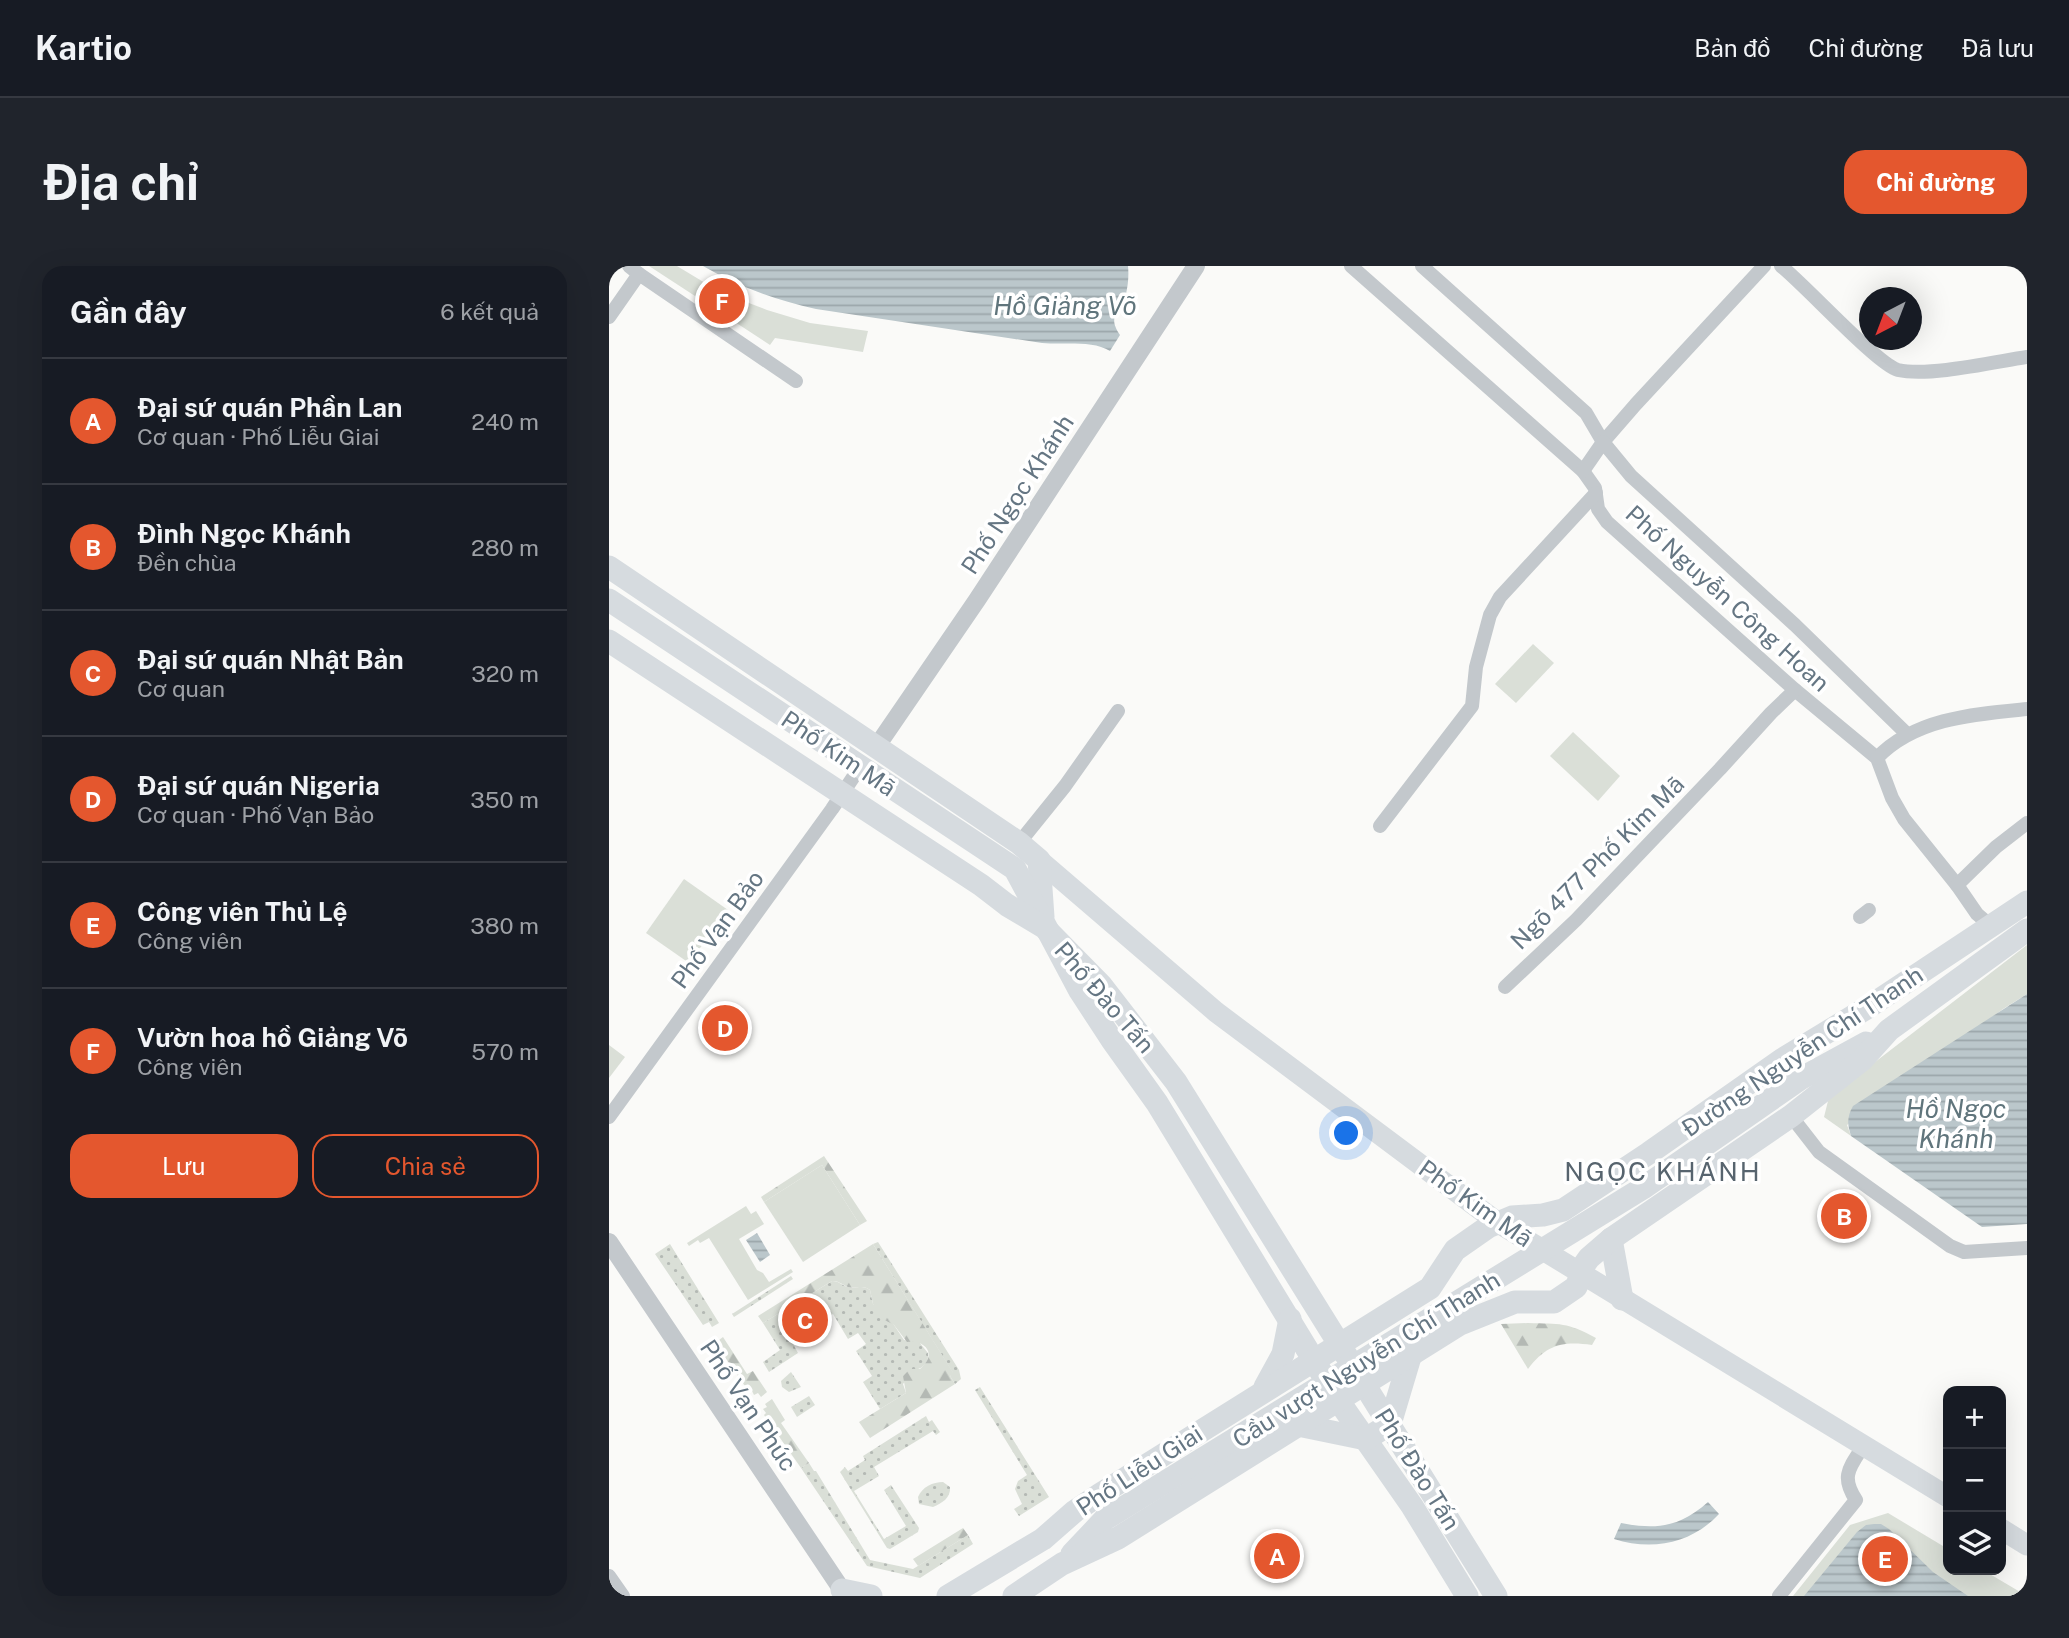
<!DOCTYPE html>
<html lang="vi">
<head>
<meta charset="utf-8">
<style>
	body { margin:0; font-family:"Public Sans",sans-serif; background:#20242c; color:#f1f3f6 }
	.controls { position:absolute; right:21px; bottom:21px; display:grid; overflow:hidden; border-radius:14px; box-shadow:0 7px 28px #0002 }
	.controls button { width:63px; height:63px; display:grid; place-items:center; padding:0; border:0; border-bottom:2px solid #363941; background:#171b24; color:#f1f3f6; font:35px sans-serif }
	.compass { position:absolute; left:1250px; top:21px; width:63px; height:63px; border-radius:50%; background:#171b24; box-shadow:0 7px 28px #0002; rotate:222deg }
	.you { position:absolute; left:738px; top:868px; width:24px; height:24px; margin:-18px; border:5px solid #fff; border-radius:50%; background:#1a73e8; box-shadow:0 0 0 10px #1a73e833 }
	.badge { display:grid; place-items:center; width:46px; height:46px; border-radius:50%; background:#e4572e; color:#fff; font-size:23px; font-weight:700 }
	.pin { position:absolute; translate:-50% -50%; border:4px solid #fff; box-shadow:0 2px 7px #0006 }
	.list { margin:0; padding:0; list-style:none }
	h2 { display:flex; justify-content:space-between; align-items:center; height:91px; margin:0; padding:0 28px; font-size:30px }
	h2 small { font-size:23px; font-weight:400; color:#9ea1a6 }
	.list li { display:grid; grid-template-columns:46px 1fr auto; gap:21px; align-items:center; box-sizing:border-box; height:126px; padding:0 28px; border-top:2px solid #363941 }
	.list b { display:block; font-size:26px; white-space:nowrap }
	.list p { margin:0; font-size:23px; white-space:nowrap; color:#9ea1a6 }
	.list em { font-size:23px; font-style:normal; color:#9ea1a6 }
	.actions { display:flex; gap:14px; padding:21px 28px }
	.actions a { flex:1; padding:16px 0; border:2px solid #e4572e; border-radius:21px; text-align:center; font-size:24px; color:#e4572e }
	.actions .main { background:#e4572e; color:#fff }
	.icon { flex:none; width:38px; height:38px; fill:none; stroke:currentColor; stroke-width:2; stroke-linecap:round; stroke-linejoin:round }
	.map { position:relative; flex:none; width:1418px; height:1330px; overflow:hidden; border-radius:21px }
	header { display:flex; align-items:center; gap:42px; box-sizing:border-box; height:98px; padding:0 35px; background:#171b24; border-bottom:2px solid #363941 }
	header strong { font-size:33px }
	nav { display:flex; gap:38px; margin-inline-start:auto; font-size:24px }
	.intro { display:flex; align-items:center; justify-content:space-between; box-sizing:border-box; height:168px; padding:0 42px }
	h1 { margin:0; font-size:49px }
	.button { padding:18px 32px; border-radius:21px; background:#e4572e; color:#fff; font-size:24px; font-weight:700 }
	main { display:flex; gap:42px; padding:0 42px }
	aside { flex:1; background:#171b24; border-radius:21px; box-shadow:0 7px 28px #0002 }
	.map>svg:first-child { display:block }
</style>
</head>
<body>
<header>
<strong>Kartio</strong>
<nav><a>Bản đồ</a><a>Chỉ đường</a><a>Đã lưu</a></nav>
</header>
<div class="intro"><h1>Địa chỉ</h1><a class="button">Chỉ đường</a></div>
<main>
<aside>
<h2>Gần đây<small>6 kết quả</small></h2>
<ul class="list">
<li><span class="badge">A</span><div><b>Đại sứ quán Phần Lan</b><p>Cơ quan · Phố Liễu Giai</p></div><em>240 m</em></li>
<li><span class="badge">B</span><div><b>Đình Ngọc Khánh</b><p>Đền chùa</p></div><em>280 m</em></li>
<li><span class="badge">C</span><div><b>Đại sứ quán Nhật Bản</b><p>Cơ quan</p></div><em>320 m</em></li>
<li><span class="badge">D</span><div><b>Đại sứ quán Nigeria</b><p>Cơ quan · Phố Vạn Bảo</p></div><em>350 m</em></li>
<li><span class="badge">E</span><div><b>Công viên Thủ Lệ</b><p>Công viên</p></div><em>380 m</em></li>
<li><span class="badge">F</span><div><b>Vườn hoa hồ Giảng Võ</b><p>Công viên</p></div><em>570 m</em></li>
</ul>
<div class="actions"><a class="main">Lưu</a><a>Chia sẻ</a></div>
</aside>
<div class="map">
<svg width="1418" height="1330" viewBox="0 0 1418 1330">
	<defs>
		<pattern id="grass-dots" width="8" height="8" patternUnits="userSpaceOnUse" patternTransform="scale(1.75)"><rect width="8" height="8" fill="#dadfd7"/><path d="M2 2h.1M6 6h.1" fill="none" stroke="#b4b9b4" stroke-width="1.8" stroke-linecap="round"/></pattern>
		<pattern id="forest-firs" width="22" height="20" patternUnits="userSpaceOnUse" patternTransform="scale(1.75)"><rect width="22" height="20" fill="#dadfd7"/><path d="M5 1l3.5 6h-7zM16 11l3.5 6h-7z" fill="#b4b9b4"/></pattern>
		<pattern id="water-rules" width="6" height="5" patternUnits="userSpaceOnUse" patternTransform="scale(1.75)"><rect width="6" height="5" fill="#bbc7cb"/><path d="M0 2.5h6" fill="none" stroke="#9ca6aa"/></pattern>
	</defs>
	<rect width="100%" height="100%" fill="#fafaf8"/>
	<!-- grass -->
	<g fill="url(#grass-dots)">
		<polygon points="269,976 350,1104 352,1113 346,1118 341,1110 344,1107 264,978"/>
		<polygon points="61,978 110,1057 103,1061 100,1056 94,1059 46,988"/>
		<polygon points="182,1010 184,1013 125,1051 123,1048"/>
		<path d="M223,1015C230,1015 232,1019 239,1021C248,1023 253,1018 261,1024L264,1038L285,1059L295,1074L310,1076L319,1087C320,1096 315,1102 306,1104L294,1118L297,1127L271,1143L254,1116L263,1110L247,1085L257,1078L249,1067L239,1073L224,1048L208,1058L210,1062L202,1067L197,1061L185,1068L187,1072L183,1076L189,1087L160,1106L154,1096L171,1084L154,1057Z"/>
		<polygon points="182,1106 192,1121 180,1126 173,1121 172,1115"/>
		<polygon points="371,1121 440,1231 410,1250 405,1243 413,1238 406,1223 409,1215 418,1209 366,1124"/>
		<polygon points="200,1130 206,1139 188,1151 182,1141"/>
		<polygon points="317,1150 320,1156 323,1154 331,1166 327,1169 324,1165 265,1201 270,1210 245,1225 275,1273 297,1260 275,1224 282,1219 310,1262 309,1266 281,1283 278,1282 231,1206 236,1201 239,1205 256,1194 254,1190"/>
		<polygon points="200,1197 205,1205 207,1205 261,1294 304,1303 359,1269 364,1278 311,1312 258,1300 192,1202"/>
		<path d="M334,1216L341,1221C342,1232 333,1237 324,1241L310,1238L309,1231C313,1221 324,1216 334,1216Z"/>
	</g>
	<!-- forest -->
	<g fill="url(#forest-firs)">
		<polygon points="215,890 258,955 251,959 213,899 155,936 152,931"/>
		<path d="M264,978L345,1108L341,1110L346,1118L261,1172L250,1156L297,1127L294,1110L301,1103H311C328,1089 318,1074 298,1076L285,1059L272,1052L264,1038L261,1024C253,1018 248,1023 239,1021C232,1018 230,1015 223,1015L154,1057L149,1050Z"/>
		<path d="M919,1057C951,1058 958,1056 987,1072L983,1079C954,1075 938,1078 919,1103L892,1058Z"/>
		<polygon points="114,1071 138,1108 144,1105 158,1126 152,1131 149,1127 145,1129 143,1125 140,1126 106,1077"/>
		<polygon points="163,1133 176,1154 172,1157 200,1197 192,1202 155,1149 157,1147 154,1143 158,1141 156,1138"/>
		<polygon points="354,1262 359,1269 309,1300 304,1293"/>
	</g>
	<!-- park -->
	<g fill="#dadfd7">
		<polygon points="40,0 68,0 111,26 158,44 201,57 259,65 254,86 166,72 161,79"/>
		<polygon points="924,378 945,397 907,437 886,418"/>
		<polygon points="964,466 1011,510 989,535 941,490"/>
		<polygon points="75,613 119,644 80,697 37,667"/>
		<polygon points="1418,679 1418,728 1394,743 1238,859 1242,870 1215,851 1219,835 1231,823"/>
		<polygon points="0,779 16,791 0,812"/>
		<polygon points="213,899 251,959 194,996 155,936"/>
		<polygon points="137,940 142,948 147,945 155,958 130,973 148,1004 154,1007 160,1016 182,1003 184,1006 139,1034 100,972 91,977 89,974 80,980 78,977"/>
		<polygon points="1279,1247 1339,1283 1339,1304 1374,1304 1418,1330 1184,1330 1241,1259"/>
	</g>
	<!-- water -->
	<g fill="url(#water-rules)">
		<path d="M94,0H519C520,9 519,19 517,28C512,46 497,49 511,69L501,85C483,74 456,79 433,77L207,43C167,34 130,21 94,0Z"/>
		<path d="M1418,728V958L1373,961L1242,870C1238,858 1238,851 1244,840Z"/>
		<polygon points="148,967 161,989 151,996 137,974"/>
		<path d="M1099,1236L1110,1248C1082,1278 1043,1285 1005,1273L1012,1257C1048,1264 1071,1261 1099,1236Z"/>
		<polygon points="1265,1258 1272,1258 1280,1263 1324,1306 1359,1330 1195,1330 1248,1266 1257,1259"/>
	</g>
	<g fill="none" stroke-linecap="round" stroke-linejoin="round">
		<!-- minor -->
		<g stroke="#c3c8cc" stroke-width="14">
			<polyline points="742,0 974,205 986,222 989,243 998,256 1186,424 1268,492 1283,532 1295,553 1348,619 1368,648 1382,660"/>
			<polyline points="813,0 977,147 994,176 1027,138 1155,0"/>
			<path d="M1172,0C1196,19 1269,99 1289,104C1320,111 1385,96 1418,91"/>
			<polyline points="30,8 187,115"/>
			<polyline points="0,51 30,8 20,0"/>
			<polyline points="974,205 994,176 1022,210 1186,359 1298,468"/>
			<path d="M1268,492C1306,452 1366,448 1418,443"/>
			<polyline points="771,560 863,440 867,401 881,349 891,331 987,227"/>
			<polyline points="410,577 456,520 509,445"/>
			<polyline points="1348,619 1387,581 1418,557"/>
			<polyline points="1251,651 1260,644"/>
			<polyline points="896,721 967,654 1111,503 1162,447 1186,424"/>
			<polyline points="1182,850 1210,886 1341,980 1355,986 1418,982"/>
			<polyline points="0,851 223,543 251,501"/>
			<polyline points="0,1310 14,1330"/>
			<path d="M1170,1330L1247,1234C1231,1210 1241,1201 1255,1179"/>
		</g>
		<!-- tertiary -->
		<g stroke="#c3c8cc" stroke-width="18">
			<polyline points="268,480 368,334 587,0"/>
			<polyline points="0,976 237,1330"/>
		</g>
		<!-- secondary -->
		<g stroke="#d6dbdf" stroke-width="21">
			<polyline points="430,594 607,746 888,956 1339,1231"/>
			<polyline points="1392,1263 1418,1279"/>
		</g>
		<!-- primary -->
		<g stroke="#d6dbdf" stroke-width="23">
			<polyline points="0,301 410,577 430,594 434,651"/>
			<polyline points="0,334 406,603 471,725 503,774 548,837 729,1134 803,1240 858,1330"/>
			<polyline points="0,375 372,619 398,639 435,661 492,719 567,816 887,1330"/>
			<polyline points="1002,973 1013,1033"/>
			<polyline points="656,1121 674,1088 681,1053"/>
			<polyline points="689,1159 757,1173 781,1158 801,1091"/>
			<polyline points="463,1288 496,1253 1034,922 1191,813 1257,777"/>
			<polyline points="233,1324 262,1330"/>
			<polyline points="339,1330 434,1273 466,1245 490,1229 821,1022 846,984 879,961 903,951 934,949 954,944 1040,887 1174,793 1261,740 1418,636"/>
			<polyline points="405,1330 453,1298 509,1272 851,1058 906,1036 945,1036 967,1021 970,1014 970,1006 980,992 1002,973 1182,850 1253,794 1280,764 1418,664"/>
		</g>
	</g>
	<g text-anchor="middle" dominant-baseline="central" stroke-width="7" stroke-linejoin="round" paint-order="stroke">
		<!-- street labels -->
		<g font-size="24" fill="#657683" stroke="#fff">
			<text transform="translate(408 228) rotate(-57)">Phố Ngọc Khánh</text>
			<text transform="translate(1119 332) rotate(42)">Phố Nguyễn Công Hoan</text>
			<text transform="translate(230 487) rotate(34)">Phố Kim Mã</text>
			<text transform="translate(988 596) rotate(-45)">Ngõ 477 Phố Kim Mã</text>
			<text transform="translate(108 663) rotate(-54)">Phố Vạn Bảo</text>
			<text transform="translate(496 731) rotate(49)">Phố Đào Tấn</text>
			<text transform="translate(1193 785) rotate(-34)">Đường Nguyễn Chí Thanh</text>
			<text transform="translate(867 937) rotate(35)">Phố Kim Mã</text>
			<text transform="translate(757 1093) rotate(-32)">Cầu vượt Nguyễn Chí Thanh</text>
			<text transform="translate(140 1139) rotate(56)">Phố Vạn Phúc</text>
			<text transform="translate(809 1203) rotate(58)">Phố Đào Tấn</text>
			<text transform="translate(530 1204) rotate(-33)">Phố Liễu Giai</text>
		</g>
		<!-- water labels -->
		<g font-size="26" font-style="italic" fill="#60757c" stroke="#fff">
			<text x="456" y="39">Hồ Giảng Võ</text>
			<text x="1347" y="842">Hồ Ngọc<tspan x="1347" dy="30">Khánh</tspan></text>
		</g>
		<!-- neighbourhood labels -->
		<g font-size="26" letter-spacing="2" fill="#57646e" stroke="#fff">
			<text x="1054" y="905">NGỌC KHÁNH</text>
		</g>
	</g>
</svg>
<div class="controls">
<button>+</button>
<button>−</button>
<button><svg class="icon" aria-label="layers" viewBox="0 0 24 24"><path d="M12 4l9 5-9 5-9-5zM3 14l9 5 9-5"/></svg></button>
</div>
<svg class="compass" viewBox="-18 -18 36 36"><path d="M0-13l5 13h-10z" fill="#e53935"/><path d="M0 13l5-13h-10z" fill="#9ea1a6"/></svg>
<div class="you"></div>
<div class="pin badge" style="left:668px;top:1290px">A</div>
<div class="pin badge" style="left:1235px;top:950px">B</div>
<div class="pin badge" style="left:196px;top:1054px">C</div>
<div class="pin badge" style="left:116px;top:762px">D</div>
<div class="pin badge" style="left:1276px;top:1293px">E</div>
<div class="pin badge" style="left:113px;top:35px">F</div>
</div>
</main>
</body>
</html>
